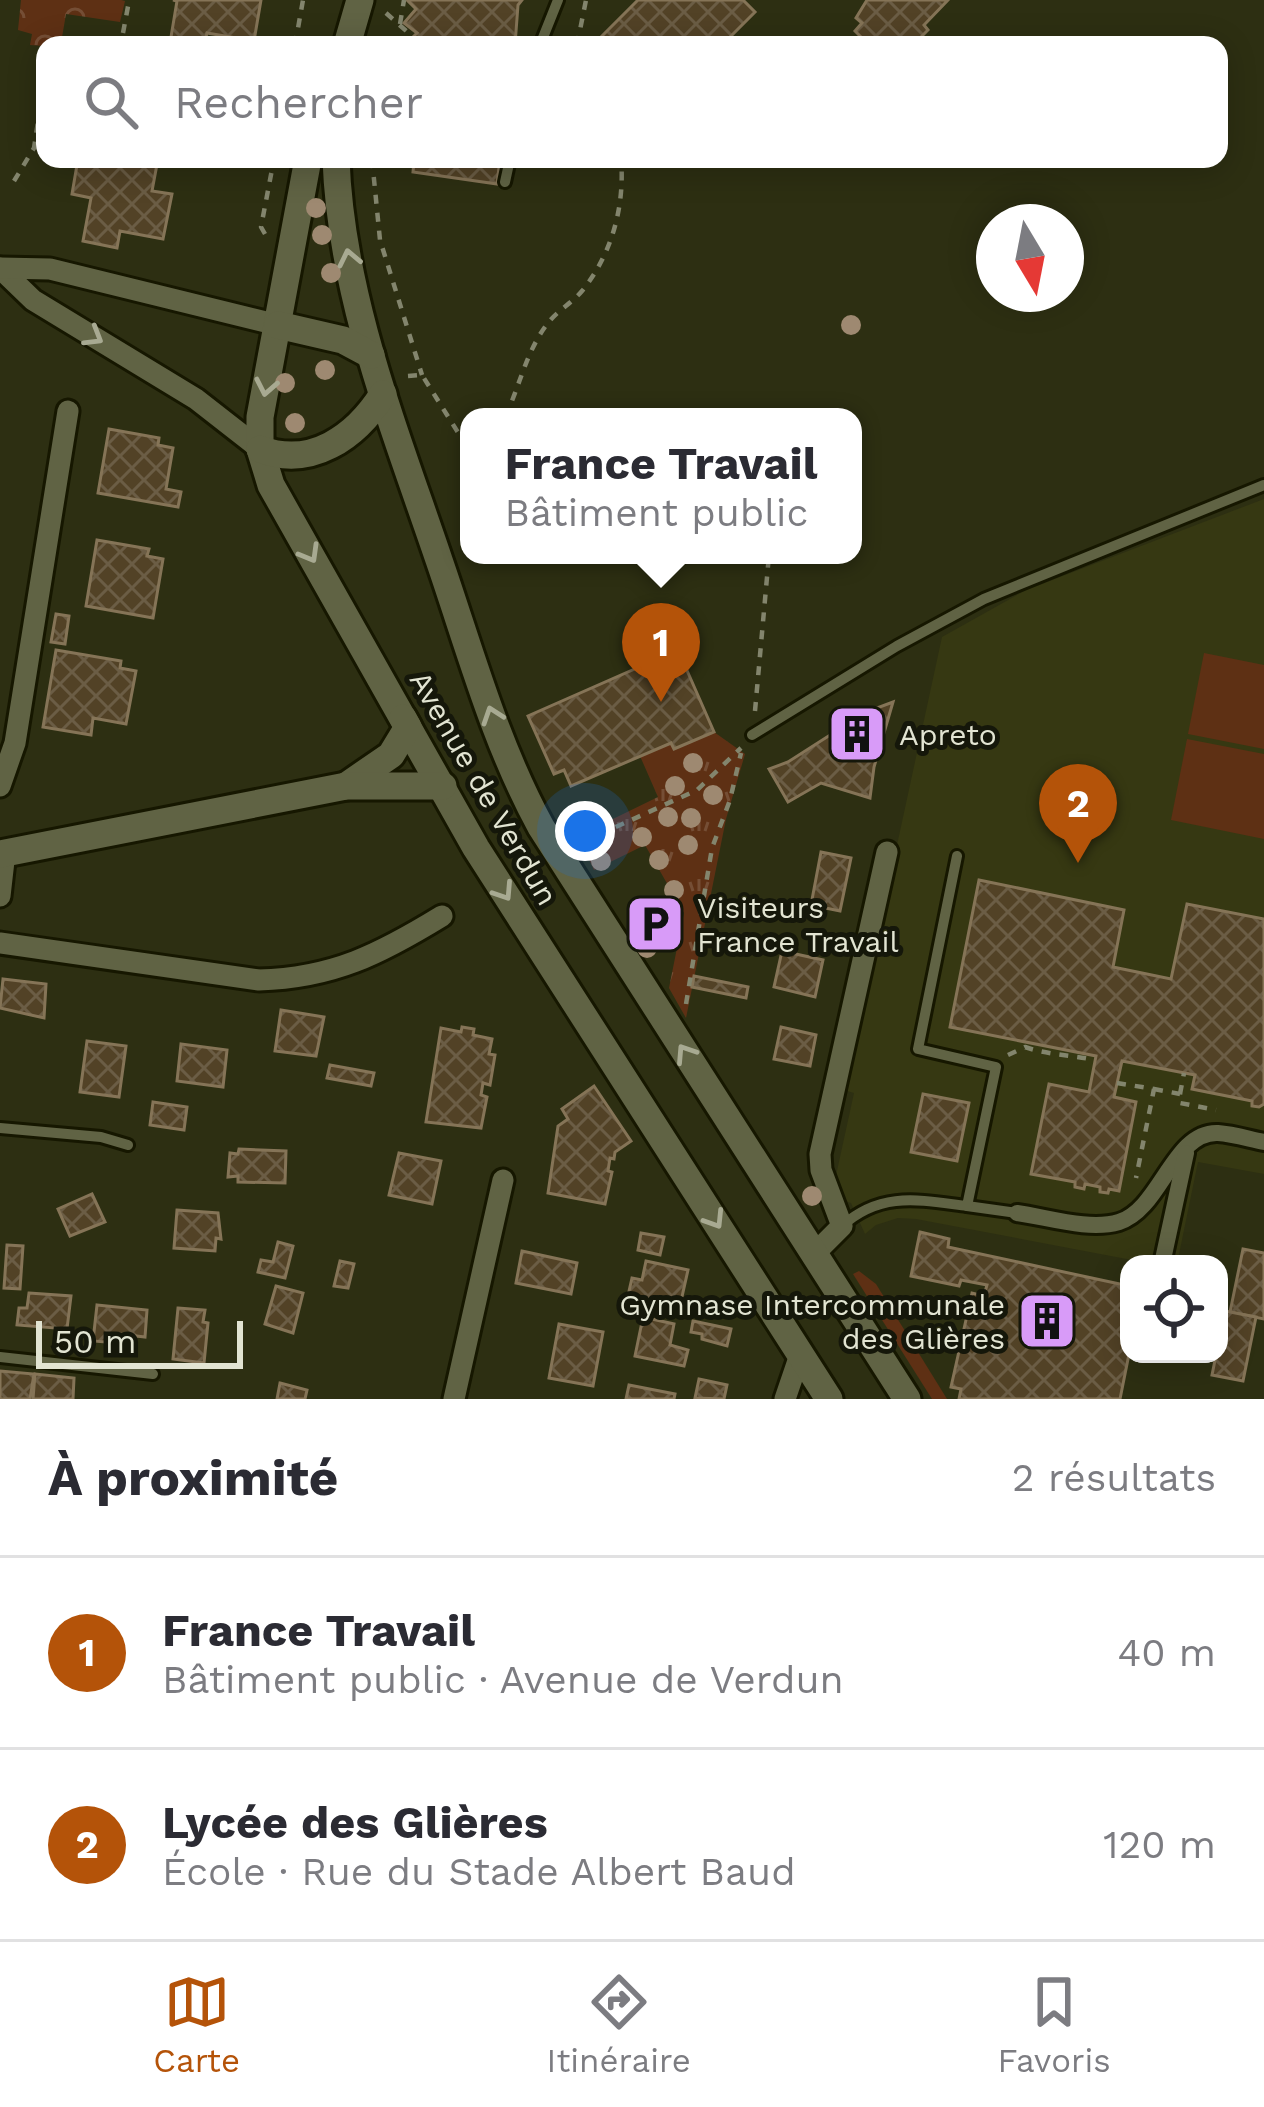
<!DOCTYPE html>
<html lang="fr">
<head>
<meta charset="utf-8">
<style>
	body { margin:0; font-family:"Work Sans",sans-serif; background:#f2f2f3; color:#2b2b33 }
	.controls { position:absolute; right:36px; bottom:36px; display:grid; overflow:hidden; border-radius:24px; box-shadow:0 6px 30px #0003 }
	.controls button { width:108px; height:108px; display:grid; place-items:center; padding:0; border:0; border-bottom:3px solid #e1e1e2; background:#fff; color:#2b2b33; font:60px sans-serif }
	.compass { position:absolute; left:976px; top:204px; width:108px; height:108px; border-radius:50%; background:#fff; box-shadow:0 6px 30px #0003; rotate:170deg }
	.scale { position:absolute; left:36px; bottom:30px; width:207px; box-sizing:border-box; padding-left:12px; border:6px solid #e2e4d2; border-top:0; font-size:33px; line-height:42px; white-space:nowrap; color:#e2e4d2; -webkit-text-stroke:9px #15170a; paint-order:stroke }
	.you { position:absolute; left:585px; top:831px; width:42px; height:42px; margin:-30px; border:9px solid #fff; border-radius:50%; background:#1a73e8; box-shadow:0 0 0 18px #1a73e833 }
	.badge { display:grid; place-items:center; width:78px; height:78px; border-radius:50%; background:#b45309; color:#fff; font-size:39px; font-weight:700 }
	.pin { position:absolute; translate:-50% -99px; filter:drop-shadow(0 3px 6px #0008) }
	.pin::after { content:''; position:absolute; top:63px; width:42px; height:36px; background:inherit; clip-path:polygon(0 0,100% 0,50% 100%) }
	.popup { position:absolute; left:460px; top:408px; width:402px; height:156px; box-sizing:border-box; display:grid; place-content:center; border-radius:24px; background:#fff; filter:drop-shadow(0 3px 9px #0005); font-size:39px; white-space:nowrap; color:#7c7c81 }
	.popup b { font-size:45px; color:#2b2b33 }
	.popup::after { content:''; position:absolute; left:50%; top:100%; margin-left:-24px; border:24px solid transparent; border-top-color:#fff }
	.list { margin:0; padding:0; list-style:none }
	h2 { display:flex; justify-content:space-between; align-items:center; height:156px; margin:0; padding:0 48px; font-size:51px }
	h2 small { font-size:39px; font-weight:400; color:#7c7c81 }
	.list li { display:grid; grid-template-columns:78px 1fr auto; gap:36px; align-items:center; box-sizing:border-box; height:192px; padding:0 48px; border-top:3px solid #e1e1e2 }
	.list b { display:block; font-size:45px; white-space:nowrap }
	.list p { margin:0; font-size:39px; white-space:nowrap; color:#7c7c81 }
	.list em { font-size:39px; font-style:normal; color:#7c7c81 }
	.icon { flex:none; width:66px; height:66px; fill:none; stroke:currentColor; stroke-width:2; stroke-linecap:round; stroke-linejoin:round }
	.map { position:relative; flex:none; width:1264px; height:1399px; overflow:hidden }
	.search { position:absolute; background:#fff; box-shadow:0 6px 30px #0003; left:36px; right:36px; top:36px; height:132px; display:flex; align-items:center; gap:30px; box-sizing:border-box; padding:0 42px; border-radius:24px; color:#7c7c81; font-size:45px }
	.sheet { height:540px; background:#fff }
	nav { display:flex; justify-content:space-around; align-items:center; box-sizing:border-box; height:168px; border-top:3px solid #e1e1e2; background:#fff; font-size:33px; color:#7c7c81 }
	nav a { display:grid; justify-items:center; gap:6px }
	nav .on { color:#b45309 }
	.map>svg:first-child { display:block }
</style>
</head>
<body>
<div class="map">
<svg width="1264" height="1399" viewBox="0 0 1264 1399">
	<defs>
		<pattern id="grass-tufts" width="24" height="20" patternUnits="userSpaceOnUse" patternTransform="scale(3)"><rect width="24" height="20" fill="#5e3014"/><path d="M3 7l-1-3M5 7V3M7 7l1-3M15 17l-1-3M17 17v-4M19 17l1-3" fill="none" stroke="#754e35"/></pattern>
		<pattern id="park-crowns" width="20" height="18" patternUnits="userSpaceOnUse" patternTransform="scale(3)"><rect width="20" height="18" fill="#5e3014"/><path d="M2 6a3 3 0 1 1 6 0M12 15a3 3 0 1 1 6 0" fill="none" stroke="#754e35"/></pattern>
		<pattern id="building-cross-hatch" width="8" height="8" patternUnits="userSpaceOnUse" patternTransform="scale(3)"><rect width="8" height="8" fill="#524226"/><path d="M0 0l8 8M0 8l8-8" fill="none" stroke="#6b5d45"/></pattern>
	</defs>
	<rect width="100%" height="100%" fill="#2d2f12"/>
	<!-- built -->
	<polygon fill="#363812" points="1264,499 1264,1174 1198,1162 1177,1264 1153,1264 916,1219 898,1218 876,1225 865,1234 851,1203 842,1200 835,1180 854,1093 844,1090 942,637 1026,590"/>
	<!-- grass -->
	<polygon fill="url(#grass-tufts)" points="714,732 745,754 726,819 686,1018 669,988 684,913 645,845 594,870 578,836 658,797 640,756 671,743 675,749"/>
	<!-- park -->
	<polygon fill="url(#park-crowns)" points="21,0 121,0 125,1 120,22 66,14 61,43 45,41 44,46 30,45 32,34 18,30"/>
	<!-- garden -->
	<g fill="#5e3014">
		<polygon points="1204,653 1264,665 1264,749 1188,734"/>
		<polygon points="1187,739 1264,754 1264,839 1171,820"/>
		<polygon points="859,1271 876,1284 947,1399 932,1399 853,1274"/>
	</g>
	<!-- building -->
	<g fill="url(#building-cross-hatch)" stroke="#857457" stroke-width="3">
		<polygon points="173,0 261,0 254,41 207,33 204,45 170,43 177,1"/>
		<polygon points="522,0 518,5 515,45 405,45 417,33 404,23 416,9 407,0"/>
		<polygon points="638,0 743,0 755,12 722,45 593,45"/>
		<polygon points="867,0 948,0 924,25 928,30 913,45 869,45 855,31 862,23 856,18"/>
		<polygon points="78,159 158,159 152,191 172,194 163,239 120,231 117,248 83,241 91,198 72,194"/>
		<polygon points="404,159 500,159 497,184 413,172 414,161"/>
		<polygon points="109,429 159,438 158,445 173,448 166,489 181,492 178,507 98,493"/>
		<polygon points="97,540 149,549 147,556 163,559 153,618 86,606"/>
		<polygon points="56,614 69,616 65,644 51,642"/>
		<polygon points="56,650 121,661 120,668 136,671 126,724 93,718 91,735 43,727"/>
		<polygon points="678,650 714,732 674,749 671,743 571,786 564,770 554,774 528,716"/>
		<polygon points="893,702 874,767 870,798 821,783 788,802 769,769 788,762 866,712"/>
		<polygon points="821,852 851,858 840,911 811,905"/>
		<polygon points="979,880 1124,910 1113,967 1171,979 1187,904 1264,919 1264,1104 1259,1107 1252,1106 1252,1101 1192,1089 1195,1075 1122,1061 1114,1097 1136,1102 1119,1191 1109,1189 1108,1193 1100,1192 1100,1187 1085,1184 1084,1189 1075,1187 1075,1182 1031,1174 1049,1084 1089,1092 1096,1056 950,1027"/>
		<polygon points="782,951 823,960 815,997 774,987"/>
		<polygon points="694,976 748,987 746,998 692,987"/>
		<polygon points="3,979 46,984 44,1018 0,1008"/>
		<polygon points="281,1010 324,1017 316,1056 275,1051"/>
		<polygon points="462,1027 474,1029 473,1035 492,1039 489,1054 495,1055 490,1085 483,1083 481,1095 487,1097 481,1128 426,1122 441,1028 461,1032"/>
		<polygon points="781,1027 816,1035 810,1066 774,1059"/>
		<polygon points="87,1041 126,1046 119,1097 80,1092"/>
		<polygon points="181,1044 227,1050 223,1087 177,1081"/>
		<polygon points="330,1065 374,1073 371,1086 327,1078"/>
		<polygon points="594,1086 631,1141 615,1152 614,1159 610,1158 608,1171 612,1172 605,1204 548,1193 558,1126 568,1119 562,1109"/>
		<polygon points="923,1094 969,1103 957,1161 911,1152"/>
		<polygon points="153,1102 187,1107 184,1130 150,1125"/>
		<polygon points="239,1149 286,1151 285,1183 238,1182 238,1176 228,1177 230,1153 238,1154"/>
		<polygon points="399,1153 441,1161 432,1204 389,1195"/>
		<polygon points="92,1194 105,1222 70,1236 58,1209"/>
		<polygon points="177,1210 218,1213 221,1239 216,1238 215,1251 174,1248"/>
		<polygon points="920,1232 949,1239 948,1247 1129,1286 1129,1354 1120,1399 959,1399 961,1389 951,1387 972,1293 984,1296 987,1285 961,1280 959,1286 911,1276"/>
		<polygon points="641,1233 664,1237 660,1255 638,1250"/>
		<polygon points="278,1242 293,1246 285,1278 258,1272 261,1260 273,1262"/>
		<polygon points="7,1245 23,1246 20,1289 4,1288"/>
		<polygon points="1243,1249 1264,1253 1264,1319 1230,1312"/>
		<polygon points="522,1251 577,1263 571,1294 516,1283"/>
		<polygon points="340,1261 354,1264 348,1288 334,1286"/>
		<polygon points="646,1261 688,1270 679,1310 627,1300 632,1278 642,1280"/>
		<polygon points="276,1286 303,1293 293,1333 265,1324"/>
		<polygon points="29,1293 71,1296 67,1329 17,1325 19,1308 27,1308"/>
		<polygon points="97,1305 147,1310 145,1337 119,1334 117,1343 93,1341"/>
		<polygon points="178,1308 205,1310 203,1322 208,1323 204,1363 173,1359"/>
		<polygon points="1225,1311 1256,1317 1243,1381 1212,1375"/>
		<polygon points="643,1317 674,1324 670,1345 688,1350 684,1366 635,1356"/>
		<polygon points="693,1321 731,1329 727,1346 702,1339 702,1334 691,1332"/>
		<polygon points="559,1324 603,1332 593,1386 549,1378"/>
		<polygon points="0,1371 34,1374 30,1399 0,1399"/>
		<polygon points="35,1374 74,1378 73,1399 33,1399"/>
		<polygon points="699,1379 727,1385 724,1399 695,1398"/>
		<polygon points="280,1383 307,1390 305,1399 277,1399"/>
		<polygon points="629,1385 675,1394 674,1399 626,1399"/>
	</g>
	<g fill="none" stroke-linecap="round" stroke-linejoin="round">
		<defs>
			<g id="service">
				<polyline points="540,45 558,0"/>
				<polyline points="505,182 510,159"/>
				<polyline points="752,735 897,646 984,599 1264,485"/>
				<polyline points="0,1128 101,1137 128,1145"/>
				<polyline points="967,1206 1017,1213"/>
				<path d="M842,1226C881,1191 919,1200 967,1206L996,1067L918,1049L957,856"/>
				<polyline points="0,1357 153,1374"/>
			</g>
			<g id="pedestrian">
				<path d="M1017,1213C1047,1217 1089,1231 1119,1222C1161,1209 1173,1131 1218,1133C1233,1134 1249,1139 1264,1142"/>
				<polyline points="1162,1264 1186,1153"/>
			</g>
			<g id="minor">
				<polyline points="0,268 33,300 196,399 260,449"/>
				<polyline points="0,268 50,269 278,325"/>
				<polyline points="0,786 15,743 68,411"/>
				<polyline points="0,896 5,852"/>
				<path d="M0,943L259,980C333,978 380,954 442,916"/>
				<polyline points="814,1254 842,1226 821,1170 820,1154 887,852"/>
				<polyline points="454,1399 503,1180"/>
				<polyline points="785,1399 801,1352"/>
			</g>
			<g id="tertiary">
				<polyline points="347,45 360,0"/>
				<polyline points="308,159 260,417 260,449 271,485 476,848 829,1399"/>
				<path d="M336,159C341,297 395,430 439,560C470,650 495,743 541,827L907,1399"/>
				<polyline points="278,325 343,340 371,355"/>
				<path d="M260,449C311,469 356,437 383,394"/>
				<polyline points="346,786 391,755 408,727 403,718"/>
				<polyline points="0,854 346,786 443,786"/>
			</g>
		</defs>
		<!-- service casing -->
		<use href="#service" stroke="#161700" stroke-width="16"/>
		<!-- pedestrian casing -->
		<use href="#pedestrian" stroke="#161700" stroke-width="22"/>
		<!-- minor casing -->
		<use href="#minor" stroke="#161700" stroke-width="27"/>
		<!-- tertiary casing -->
		<use href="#tertiary" stroke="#161700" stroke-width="33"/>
		<!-- path -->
		<g stroke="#83856d" stroke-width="4.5" stroke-dasharray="9 9" stroke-linecap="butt">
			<polyline points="386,13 413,37"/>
			<polyline points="400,24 404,0"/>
			<polyline points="123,33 129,1"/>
			<polyline points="295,45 303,0"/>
			<polyline points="577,45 586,0"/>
			<polyline points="372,159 380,240 422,375"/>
			<polyline points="14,181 34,148 45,75"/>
			<polyline points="265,234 261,227 274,159"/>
			<polyline points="408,376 422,375 469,450"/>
			<path d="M505,417C520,386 526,351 548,323C557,311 572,303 582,291C612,254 625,206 621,159"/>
			<polyline points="755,711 769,555"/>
			<polyline points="583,842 697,790 741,748"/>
			<polyline points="686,1004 712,848 730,800 741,753"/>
			<path d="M1008,1055L1025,1047C1048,1055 1071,1055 1095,1060"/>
			<polyline points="1117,1083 1154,1089 1136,1178"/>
			<polyline points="1154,1089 1180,1094 1180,1103 1216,1110"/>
			<polyline points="1180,1094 1184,1073"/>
		</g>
		<!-- service -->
		<use href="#service" stroke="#606344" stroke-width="10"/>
		<!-- pedestrian -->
		<use href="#pedestrian" stroke="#606344" stroke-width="16"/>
		<!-- minor -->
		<use href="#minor" stroke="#606344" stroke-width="21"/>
		<!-- tertiary -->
		<use href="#tertiary" stroke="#606344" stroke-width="27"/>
	</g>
	<!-- trees -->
	<g fill="#9e8971">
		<circle cx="316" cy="208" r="10"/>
		<circle cx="322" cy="235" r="10"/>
		<circle cx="331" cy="273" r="10"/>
		<circle cx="851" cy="325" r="10"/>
		<circle cx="325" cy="370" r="10"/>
		<circle cx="285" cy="383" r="10"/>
		<circle cx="295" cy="423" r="10"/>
		<circle cx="693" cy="763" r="10"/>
		<circle cx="675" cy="786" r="10"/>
		<circle cx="713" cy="795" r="10"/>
		<circle cx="668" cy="817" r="10"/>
		<circle cx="691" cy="818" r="10"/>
		<circle cx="642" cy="837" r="10"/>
		<circle cx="688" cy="845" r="10"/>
		<circle cx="659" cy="860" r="10"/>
		<circle cx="601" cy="861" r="10"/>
		<circle cx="674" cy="890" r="10"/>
		<circle cx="647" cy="948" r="10"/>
		<circle cx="812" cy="1196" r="10"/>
	</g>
	<!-- one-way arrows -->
	<defs><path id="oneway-chevron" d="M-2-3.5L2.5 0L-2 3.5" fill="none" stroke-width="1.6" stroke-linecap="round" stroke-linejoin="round" transform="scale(3)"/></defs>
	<g stroke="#a8aa92">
		<use href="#oneway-chevron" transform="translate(349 258) rotate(-102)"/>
		<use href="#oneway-chevron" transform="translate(94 337) rotate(31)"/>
		<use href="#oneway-chevron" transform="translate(266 387) rotate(101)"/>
		<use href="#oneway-chevron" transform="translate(310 554) rotate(60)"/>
		<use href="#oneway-chevron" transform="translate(492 715) rotate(-109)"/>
		<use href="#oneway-chevron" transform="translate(504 892) rotate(57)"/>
		<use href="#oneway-chevron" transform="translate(685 1053) rotate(-123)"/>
		<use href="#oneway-chevron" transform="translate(715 1220) rotate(58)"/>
	</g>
	<!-- icons -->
	<defs>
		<symbol id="building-square" viewBox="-11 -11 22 22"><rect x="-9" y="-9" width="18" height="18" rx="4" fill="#d89bf8" stroke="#15170a"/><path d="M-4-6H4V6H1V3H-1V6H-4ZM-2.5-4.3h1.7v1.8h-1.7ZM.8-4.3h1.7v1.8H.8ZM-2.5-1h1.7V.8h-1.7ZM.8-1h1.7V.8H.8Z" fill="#111"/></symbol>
		<symbol id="parking-square" viewBox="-11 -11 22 22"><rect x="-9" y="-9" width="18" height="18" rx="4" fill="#d89bf8" stroke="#15170a"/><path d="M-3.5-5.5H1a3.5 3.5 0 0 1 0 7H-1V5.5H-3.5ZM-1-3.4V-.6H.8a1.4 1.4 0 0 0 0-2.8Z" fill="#111"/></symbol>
	</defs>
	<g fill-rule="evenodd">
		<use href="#building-square" x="824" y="701" width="66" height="66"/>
		<use href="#parking-square" x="622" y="891" width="66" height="66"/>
		<use href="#building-square" x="1014" y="1288" width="66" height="66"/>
	</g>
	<g text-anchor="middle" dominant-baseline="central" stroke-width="10" stroke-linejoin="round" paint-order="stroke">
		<!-- poi labels -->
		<g font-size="30" fill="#e2e4d2" stroke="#15170a" text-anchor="start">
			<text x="899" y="734">Apreto</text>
			<text x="697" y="907">Visiteurs<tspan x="697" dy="34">France Travail</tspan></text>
			<text x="1005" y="1304" text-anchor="end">Gymnase Intercommunale<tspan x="1005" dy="34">des Glières</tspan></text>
		</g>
		<!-- street labels -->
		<g font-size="30" fill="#e2e4d2" stroke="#15170a">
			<text transform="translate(484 788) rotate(60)">Avenue de Verdun</text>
		</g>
	</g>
</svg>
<div class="controls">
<button><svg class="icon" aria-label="locate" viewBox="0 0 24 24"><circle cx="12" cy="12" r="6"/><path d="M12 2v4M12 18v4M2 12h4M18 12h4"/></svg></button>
</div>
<svg class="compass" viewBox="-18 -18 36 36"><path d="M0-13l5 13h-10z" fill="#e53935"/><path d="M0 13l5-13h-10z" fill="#7c7c81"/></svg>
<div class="scale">50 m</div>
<div class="you"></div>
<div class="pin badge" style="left:661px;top:702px">1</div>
<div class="popup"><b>France Travail</b>Bâtiment public</div>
<div class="pin badge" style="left:1078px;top:863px">2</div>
<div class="search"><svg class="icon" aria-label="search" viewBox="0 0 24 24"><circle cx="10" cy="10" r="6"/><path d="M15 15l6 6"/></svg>Rechercher</div>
</div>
<section class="sheet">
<h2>À proximité<small>2 résultats</small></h2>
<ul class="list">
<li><span class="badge">1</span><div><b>France Travail</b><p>Bâtiment public · Avenue de Verdun</p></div><em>40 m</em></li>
<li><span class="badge">2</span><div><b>Lycée des Glières</b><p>École · Rue du Stade Albert Baud</p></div><em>120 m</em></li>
</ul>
</section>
<nav>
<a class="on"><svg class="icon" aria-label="map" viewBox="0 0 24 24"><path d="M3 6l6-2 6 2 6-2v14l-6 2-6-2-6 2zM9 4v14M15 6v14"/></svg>Carte</a>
<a><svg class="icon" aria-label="directions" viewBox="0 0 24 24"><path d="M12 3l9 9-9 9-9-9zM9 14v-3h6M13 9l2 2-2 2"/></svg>Itinéraire</a>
<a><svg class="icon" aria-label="saved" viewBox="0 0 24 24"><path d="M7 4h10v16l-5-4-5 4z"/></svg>Favoris</a>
</nav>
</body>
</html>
